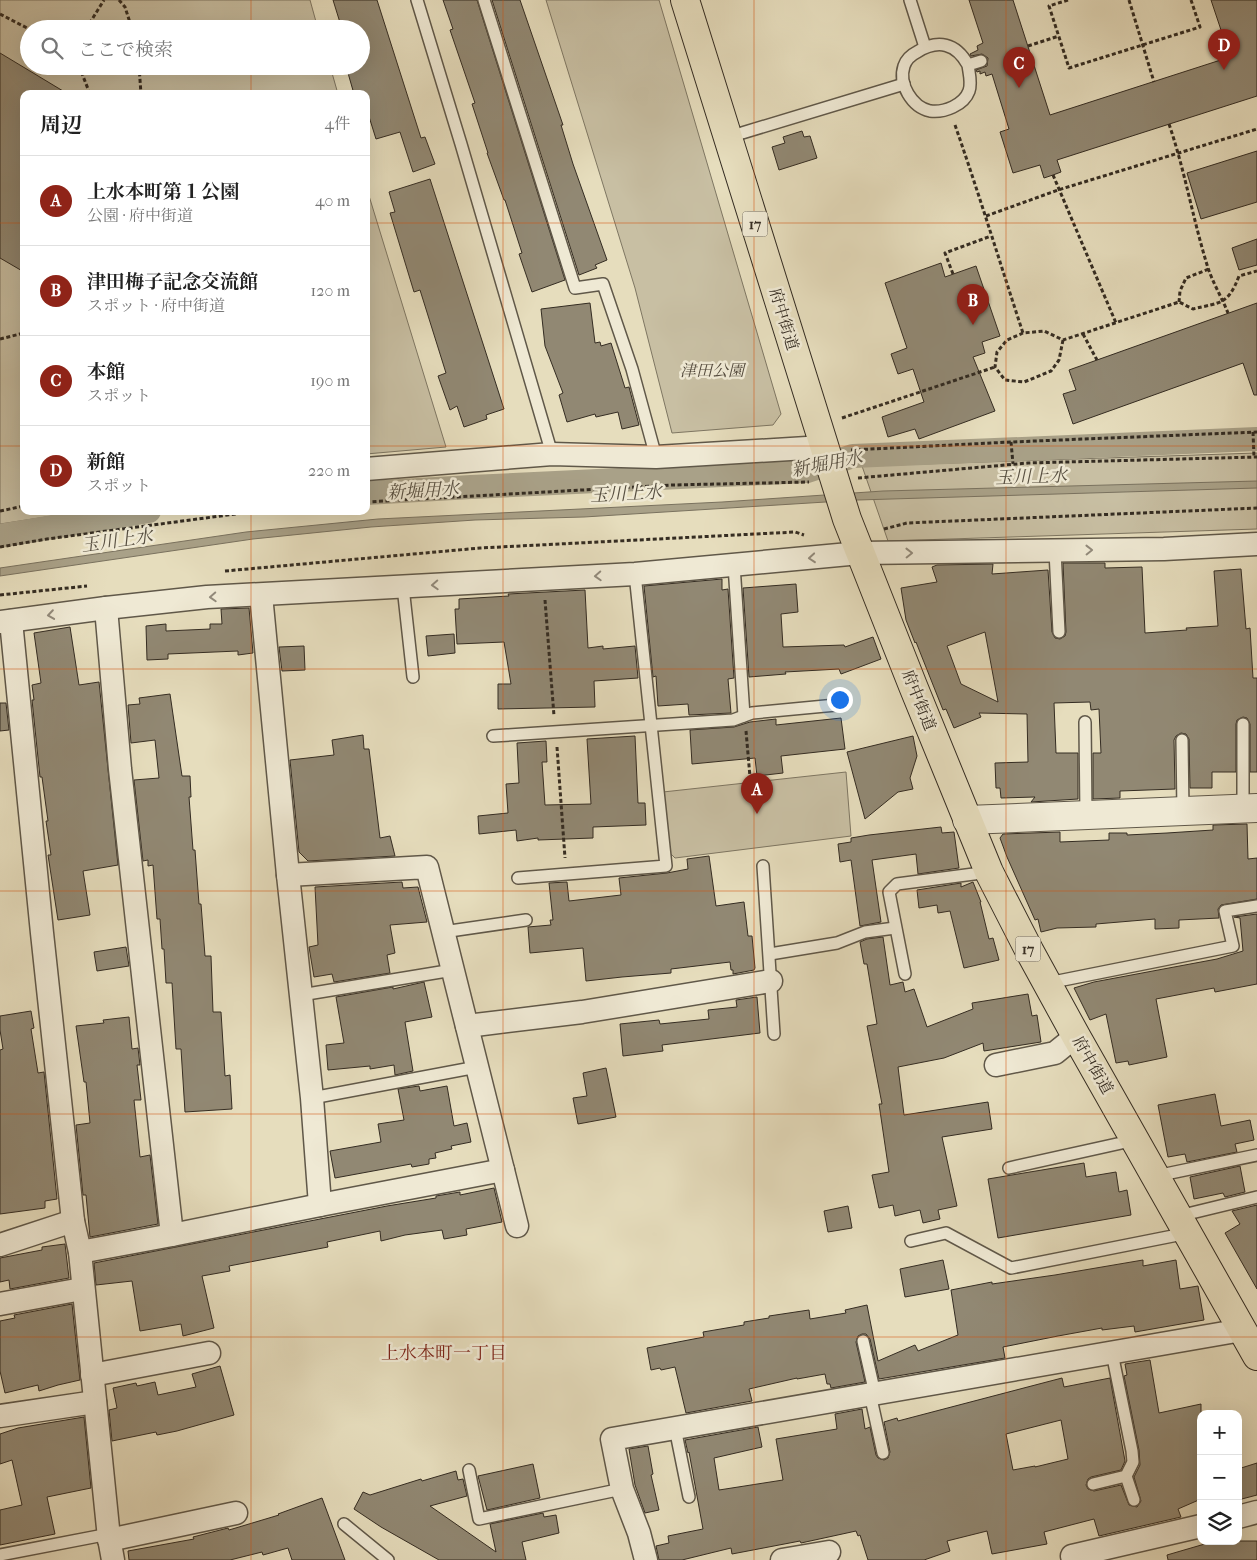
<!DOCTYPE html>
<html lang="ja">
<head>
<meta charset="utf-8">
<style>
	body { margin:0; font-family:"IM FELL French Canon","Noto Serif JP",serif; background:#f2f2f2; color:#222 }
	.controls { position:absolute; right:15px; bottom:15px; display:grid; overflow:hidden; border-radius:10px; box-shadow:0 5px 20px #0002 }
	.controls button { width:45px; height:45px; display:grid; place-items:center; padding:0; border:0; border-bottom:1px solid #e0e0e0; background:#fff; color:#222; font:25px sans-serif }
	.you { position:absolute; left:839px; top:699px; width:18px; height:18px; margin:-12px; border:4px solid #fff; border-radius:50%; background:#1a73e8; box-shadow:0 0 0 8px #1a73e833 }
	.badge { display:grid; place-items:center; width:32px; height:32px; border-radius:50%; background:#8f2418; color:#fff; font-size:16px; font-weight:700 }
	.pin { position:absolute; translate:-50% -41px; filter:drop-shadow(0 1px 2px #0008) }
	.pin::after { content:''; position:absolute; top:26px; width:18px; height:15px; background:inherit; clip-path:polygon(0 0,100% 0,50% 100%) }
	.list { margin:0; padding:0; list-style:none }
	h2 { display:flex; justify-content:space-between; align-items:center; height:65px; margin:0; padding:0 20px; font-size:21px }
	h2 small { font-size:16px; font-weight:400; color:#767676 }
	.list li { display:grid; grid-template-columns:32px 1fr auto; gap:15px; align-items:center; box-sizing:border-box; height:90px; padding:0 20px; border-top:1px solid #e0e0e0 }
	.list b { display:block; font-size:19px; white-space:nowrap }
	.list p { margin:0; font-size:16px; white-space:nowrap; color:#767676 }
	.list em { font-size:16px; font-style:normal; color:#767676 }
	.icon { flex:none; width:28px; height:28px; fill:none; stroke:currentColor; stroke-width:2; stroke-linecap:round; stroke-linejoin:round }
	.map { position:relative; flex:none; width:1257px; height:1560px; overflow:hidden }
	.search { position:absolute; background:#fff; box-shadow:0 5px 20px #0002; left:20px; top:20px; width:350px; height:55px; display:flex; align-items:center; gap:12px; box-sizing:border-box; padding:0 18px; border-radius:28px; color:#767676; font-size:19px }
	.panel { position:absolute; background:#fff; box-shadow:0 5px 20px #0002; left:20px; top:90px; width:350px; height:425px; border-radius:10px }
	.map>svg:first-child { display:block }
</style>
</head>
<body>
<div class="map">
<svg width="1257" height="1560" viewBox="0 0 1257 1560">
	<rect width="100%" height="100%" fill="#e6ddbd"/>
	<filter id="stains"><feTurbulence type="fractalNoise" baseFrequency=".004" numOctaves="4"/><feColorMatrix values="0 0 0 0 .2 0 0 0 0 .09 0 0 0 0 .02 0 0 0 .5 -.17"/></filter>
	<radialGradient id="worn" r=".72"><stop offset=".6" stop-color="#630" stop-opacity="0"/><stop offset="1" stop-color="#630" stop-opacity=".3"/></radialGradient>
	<!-- green -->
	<g fill="#c8bfa3" stroke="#7e7662">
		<polygon points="0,0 310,0 318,29 29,29 29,66 330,66 338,94 24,94 24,511 85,511 0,524"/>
		<polygon points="546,0 659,0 781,414 773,425 672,433 635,288"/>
		<polygon points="366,186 446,447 366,454"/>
		<polygon points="1257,453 1257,529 888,541 862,466"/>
		<polygon points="846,772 851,836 675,858 668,851 663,792"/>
	</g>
	<!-- water -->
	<polygon fill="#a9a188" stroke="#7a725f" points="1257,481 1257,488 858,500 584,517 475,520 371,527 253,539 0,576 0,568 246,532 378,519 722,502 883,491"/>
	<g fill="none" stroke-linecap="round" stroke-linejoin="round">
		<!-- canal -->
		<g stroke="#a9a188" stroke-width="24">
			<polyline points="366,493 471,487 807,471 853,456 1257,439"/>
			<polyline points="0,536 149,511"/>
		</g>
	</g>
	<!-- building -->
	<g fill="#918873" stroke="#342c22" fill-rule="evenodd">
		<polygon points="333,0 377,0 421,138 425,137 435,164 413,172 400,132 376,139 366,107 366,94 354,94 346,66 361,66 361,29 342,29"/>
		<polygon points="443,0 477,0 565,280 532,292 519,254 522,253 505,200 504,200 487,153 488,153 472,104 475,103 450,30 453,29"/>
		<polygon points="492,0 520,0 563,125 561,125 573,164 607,260 595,265 597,268 579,275"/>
		<polygon points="969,0 1013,0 1050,115 1230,57 1211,0 1257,0 1257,96 1057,160 1061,172 1053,175 1044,178 1040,165 1013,173 1000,132 1009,129 992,74 986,76 985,72 980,74 980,71 977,72 976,70 987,66 988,58 982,54 971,56 970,54 978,50 977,46 983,43"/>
		<polygon points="0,53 68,94 24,94 24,272 0,258"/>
		<polygon points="802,131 804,137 810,136 817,158 779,170 772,147 785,143 783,137"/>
		<polygon points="1257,151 1257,202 1201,219 1187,173"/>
		<polygon points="430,179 504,409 486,415 487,419 464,427 457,406 450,410 438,376 446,373 420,290 414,292 390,213 395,212 389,192"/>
		<polygon points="1257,239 1257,265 1239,270 1232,248"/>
		<polygon points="941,263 945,277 976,266 1000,336 982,342 985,353 973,357 995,411 919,439 915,429 888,437 882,417 924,402 913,369 898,374 891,354 907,348 885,283"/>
		<polygon points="590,303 595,343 600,342 601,346 611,343 625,388 629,387 639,425 622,429 618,412 596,417 595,414 567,422 559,395 563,393 545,346 541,309"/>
		<polygon points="1257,303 1257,395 1254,395 1243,363 1073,424 1063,394 1076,390 1069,370"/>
		<path d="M1063,563H1105V568L1142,567L1145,633L1187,630L1186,628L1218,626L1214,571L1241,569L1246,629L1250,628L1253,678H1257V772H1250V724L1247,718L1243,717L1237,720L1236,724V772H1212V788H1190L1189,739L1186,734L1181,733L1176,736L1174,740L1175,789L1120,791V798L1093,799V753H1101L1099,709L1091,710L1090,702L1054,703L1056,753H1078V799L1031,802L1035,797L1001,798L1000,788H996L995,763L1028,762L1027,714L979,713L981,717L954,728L946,709L943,710L916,642L915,643L906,620L901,588L937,582L932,567L937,565L993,564L992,574L1048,570L1052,632L1055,638L1060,639L1065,636L1066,632ZM985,632L998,702L961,684L947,646Z"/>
		<polygon points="722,579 722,590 728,589 734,678 728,679 731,713 689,715 688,704 658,706 656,676 653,677 644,586"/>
		<polygon points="796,584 798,612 781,614 783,647 844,645 845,647 873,637 881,659 841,674 839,669 785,672 786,674 749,677 743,588"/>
		<polygon points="585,590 588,648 603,646 603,649 635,646 638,678 594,681 595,707 498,709 498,684 511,684 504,642 457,644 455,609 459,609 459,599 509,596 508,594"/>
		<polygon points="249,608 253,653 238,655 238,651 168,654 168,659 147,660 146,626 166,624 166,631 210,629 210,624 222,624 221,609"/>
		<polygon points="70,627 79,685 99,682 118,865 83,871 90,915 58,920 48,855 51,855 46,821 48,821 42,777 40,777 32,700 34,700 32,685 41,683 34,633"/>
		<polygon points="454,634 455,653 428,656 426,636"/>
		<polygon points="304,646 305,670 282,671 279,647"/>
		<polygon points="170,694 182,776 190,776 191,797 189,797 193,850 195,850 199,904 201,904 205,956 211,956 213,1012 221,1012 225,1076 230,1075 232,1109 185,1112 181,1049 176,1049 172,983 166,983 164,949 162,949 160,919 157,919 153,865 148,866 148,860 143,861 134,780 159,778 155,740 131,743 128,705 140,704 139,698"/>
		<polygon points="0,703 6,703 9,730 0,731"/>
		<polygon points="841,718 845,749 781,756 783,773 757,776 755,758 692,764 690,730 734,727 750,722 776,719 776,725"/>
		<polygon points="363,735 364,749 369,749 380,838 390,836 395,856 308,861 299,852 290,760 334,755 332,740"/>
		<polygon points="635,736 638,803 645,803 646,825 593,827 593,838 538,840 538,838 517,841 516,830 479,834 478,816 508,813 506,784 519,783 517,743 546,741 547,762 542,762 545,805 591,804 587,739"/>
		<polygon points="913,736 917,756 910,778 913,789 898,792 865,819 847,752"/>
		<polygon points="1247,824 1248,859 1257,858 1257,899 1221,905 1218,909 1219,918 1179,920 1179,928 1155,929 1155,919 1096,924 1096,927 1057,928 1041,932 1038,919 1035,920 1007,857 1000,838 1003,834 1060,832 1060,842 1109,840 1109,833 1127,833 1127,835 1167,833 1213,830 1213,825"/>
		<polygon points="941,827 942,833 954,832 959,868 918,874 916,854 872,860 881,922 860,926 851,860 840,862 838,844 851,842 851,838 869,835"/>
		<polygon points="709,856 716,906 744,902 748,936 752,936 755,968 754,970 733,974 733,970 731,970 730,962 671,969 671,973 622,977 586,981 583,948 530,953 528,927 551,925 550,920 553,920 549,883 567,882 569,901 621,895 619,878 667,873 688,869 687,859"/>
		<polygon points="402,882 403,888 418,887 427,922 390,925 395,953 387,955 390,973 334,982 332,974 314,977 309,947 318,945 315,887"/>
		<polygon points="973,882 981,902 980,902 989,939 993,938 999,960 964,968 950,911 938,913 937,905 919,908 917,890 961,883 961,887"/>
		<polygon points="1257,914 1257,984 1215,992 1214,988 1156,999 1167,1057 1129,1065 1128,1061 1116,1063 1106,1014 1090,1020 1074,988 1094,982 1217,959 1243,951 1240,918 1234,917"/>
		<polygon points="883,937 890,985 903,982 905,992 914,989 927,1027 973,1009 972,1003 1028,994 1032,1016 1037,1015 1041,1042 984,1051 983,1043 944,1058 898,1067 904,1115 988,1102 992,1129 942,1137 957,1206 938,1210 940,1219 923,1223 920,1210 895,1216 893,1205 879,1208 872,1175 889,1172 879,1104 882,1104 867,1026 877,1024 867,964 864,964 860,942 867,939"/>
		<polygon points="126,947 129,966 97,971 94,952"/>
		<polygon points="424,982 432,1017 405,1022 413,1071 395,1075 394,1065 370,1069 370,1066 328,1070 326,1045 344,1043 336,997 393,987 393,989"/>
		<polygon points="757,997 760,1033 662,1045 663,1051 623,1056 620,1024 659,1020 660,1024 709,1019 708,1010 737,1007 736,1000"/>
		<polygon points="31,1011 34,1028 31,1029 38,1073 44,1072 57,1199 45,1201 45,1208 0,1214 0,1050 3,1049 0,1030 0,1016"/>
		<polygon points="129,1017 132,1049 138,1048 140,1065 137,1065 141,1100 134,1100 140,1157 150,1155 158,1224 90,1237 86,1195 83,1195 76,1125 90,1123 86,1082 84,1082 76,1026 104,1023 103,1020"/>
		<polygon points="606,1068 616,1117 578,1124 573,1098 587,1096 583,1073"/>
		<polygon points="419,1086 420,1091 447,1086 454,1126 467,1123 471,1142 451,1146 452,1149 435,1153 436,1158 429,1159 429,1164 412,1167 411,1164 335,1178 330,1151 381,1142 378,1124 404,1120 398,1089"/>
		<polygon points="1215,1094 1221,1126 1250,1120 1254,1140 1235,1144 1237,1152 1187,1162 1185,1154 1168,1157 1158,1105"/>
		<polygon points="1084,1163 1086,1177 1116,1172 1119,1192 1127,1190 1131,1215 998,1238 988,1179"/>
		<polygon points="1240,1166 1245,1192 1225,1197 1223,1193 1194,1199 1190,1177"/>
		<polygon points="494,1188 502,1222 466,1229 467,1235 444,1239 442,1230 405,1235 381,1241 380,1231 327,1242 328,1247 229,1266 230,1271 202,1276 214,1328 183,1336 181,1324 140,1331 132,1281 96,1285 94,1263 387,1206 436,1198 436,1196 460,1192 460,1195"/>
		<polygon points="1257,1205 1257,1289 1225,1233 1240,1224 1232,1211"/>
		<polygon points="848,1206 852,1228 828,1232 824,1211"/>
		<polygon points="65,1244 69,1278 10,1289 9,1280 0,1282 0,1258 42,1250 42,1247"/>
		<polygon points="943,1260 949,1289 905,1297 900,1269"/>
		<polygon points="1143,1260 1143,1266 1176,1260 1180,1289 1198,1286 1204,1320 1135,1332 1134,1326 1102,1330 1102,1328 1058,1336 1003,1347 1005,1358 879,1379 870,1339 866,1334 862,1334 858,1336 856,1342 865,1382 831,1388 830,1384 827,1384 825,1374 797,1379 797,1378 749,1389 752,1401 686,1413 675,1367 661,1370 660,1368 651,1370 647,1348 704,1337 703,1332 744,1325 744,1322 769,1318 769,1316 809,1310 810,1319 846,1313 845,1310 867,1305 878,1361 915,1345 918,1351 958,1335 951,1290 992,1282 992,1284 1055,1275"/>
		<polygon points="72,1304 80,1380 58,1385 39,1391 38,1385 5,1393 0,1371 0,1321 15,1318 14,1315"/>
		<path d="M1150,1360L1159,1413L1201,1404V1499L1178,1509L1181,1517L1099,1536L1094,1519L1044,1532L1047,1544L992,1554L987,1531L947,1541L950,1551L924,1560H868L860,1535L858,1536L856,1531L801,1543L800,1541L732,1554L731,1548L682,1560H659L656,1546L669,1543L668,1536L703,1529L689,1452L688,1453L685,1440L758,1427L762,1447L714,1458L719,1490L783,1480L776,1439L837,1429L835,1414L862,1409L865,1429L870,1427L876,1455L878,1458L884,1460L888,1458L890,1452L884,1422L897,1418L898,1421L1062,1378L1064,1387L1110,1378L1125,1461L1121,1470L1091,1477L1088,1479L1086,1485L1088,1489L1094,1491L1121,1485L1129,1505L1137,1507L1141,1501L1134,1477L1140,1465L1139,1450L1124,1376L1127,1375L1125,1364ZM1061,1420L1068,1459L1035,1467V1466L1013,1470L1006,1434Z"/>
		<polygon points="220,1366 234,1415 177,1431 157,1435 156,1432 112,1441 109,1410 117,1408 113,1388 136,1383 137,1386 155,1382 158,1395 196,1387 192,1374"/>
		<polygon points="84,1417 91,1488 47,1497 55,1534 0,1545 0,1510 22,1505 12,1460 0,1464 0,1434 18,1428"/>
		<polygon points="648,1446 653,1474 651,1475 659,1510 645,1513 635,1485 629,1449"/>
		<polygon points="1257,1463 1257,1495 1238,1500 1238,1469"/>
		<polygon points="533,1464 540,1498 487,1510 478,1476"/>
		<polygon points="456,1471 458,1480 463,1479 467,1496 430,1506 496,1552 490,1524 543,1513 544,1517 556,1515 559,1533 522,1542 526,1560 439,1560 381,1527 354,1509 363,1492 370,1495 421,1479 422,1481"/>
		<polygon points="322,1498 345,1560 292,1560 288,1548 263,1555 262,1552 230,1560 129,1560 128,1551 194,1539 193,1537 228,1528 229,1530 279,1515 278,1514"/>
		<polygon points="1215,1541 1257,1541 1257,1560 1168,1560 1167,1555"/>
	</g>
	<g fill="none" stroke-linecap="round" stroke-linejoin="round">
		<defs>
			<g id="service">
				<polyline points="417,0 461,144 552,454"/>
				<polyline points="484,0 575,288 603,284 632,369 656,457"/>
				<polyline points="910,0 925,47"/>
				<path d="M968,65C969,73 972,83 969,91C964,105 944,113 930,111C912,107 898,84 904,66C906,60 911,55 917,52C938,39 956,43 968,65L981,61"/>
				<polyline points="742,133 904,84"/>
				<polyline points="1055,551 1059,632"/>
				<polyline points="734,565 744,716"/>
				<polyline points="403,587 413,677"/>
				<polyline points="1085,722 1086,815"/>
				<polyline points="1243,724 1243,809"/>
				<polyline points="493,736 733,720 752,713 836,705"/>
				<polyline points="1182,740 1183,811"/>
				<polyline points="763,866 774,1034"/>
				<polyline points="518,878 666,866 635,574"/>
				<polyline points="443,932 526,920"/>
				<polyline points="770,954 837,943 865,932 895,928"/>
				<polyline points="905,974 889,892 897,884 989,872"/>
				<polyline points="1048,983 1233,946 1225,911 1257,906"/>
				<polyline points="301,995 453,970"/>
				<polyline points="312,1098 477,1067"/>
				<polyline points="1009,1168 1135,1140"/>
				<polyline points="1156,1176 1257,1155"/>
				<polyline points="1179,1216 1257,1197"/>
				<polyline points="911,1241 946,1233 1011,1268 1188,1233"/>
				<polyline points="863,1341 875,1394"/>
				<polyline points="870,1394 883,1453"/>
				<polyline points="675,1428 689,1497"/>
				<polyline points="469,1470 479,1519 622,1489"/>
				<polyline points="1126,1476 1134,1500"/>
				<polyline points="1093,1484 1126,1476 1133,1462 1132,1451 1112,1353"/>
				<polyline points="344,1524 388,1560"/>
				<polyline points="0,1555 109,1534"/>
			</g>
			<g id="minor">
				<polyline points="366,469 552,454 656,457 823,447"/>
				<polyline points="106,608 120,769 172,1235"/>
				<polyline points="11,621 42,933 73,1221 80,1252 109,1538 113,1560"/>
				<polyline points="0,622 106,608 207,597 635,574 860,553 1164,549 1257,544"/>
				<polyline points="288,875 427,867 517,1226"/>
				<polyline points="467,1026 582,1012 771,981"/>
				<polyline points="996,1065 1055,1053 1076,1036"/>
				<polyline points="320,1205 503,1170"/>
				<polyline points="0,1245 73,1221"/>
				<polyline points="80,1252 172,1235 320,1205 312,1098 288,875 261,595"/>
				<polyline points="0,1304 82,1289"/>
				<polyline points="92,1375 209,1353"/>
				<polyline points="0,1416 95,1402"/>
				<polyline points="1238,1517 1257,1512"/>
				<polyline points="109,1540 236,1513"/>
				<polyline points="1072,1556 1201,1526"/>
				<polyline points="646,1560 639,1533 622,1489 612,1439 1242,1330"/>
				<polyline points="782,1560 829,1552"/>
			</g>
			<polyline id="tertiary" points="967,820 1257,808"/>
			<polyline id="primary" points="685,0 847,519 913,686 989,872 1030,952 1076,1036 1257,1356"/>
		</defs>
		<!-- service casing -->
		<use href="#service" stroke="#605849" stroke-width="14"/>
		<!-- minor casing -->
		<use href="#minor" stroke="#605849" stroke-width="25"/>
		<!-- tertiary casing -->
		<use href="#tertiary" stroke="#605849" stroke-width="30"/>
		<!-- primary casing -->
		<use href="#primary" stroke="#342c22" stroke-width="30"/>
		<!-- path -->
		<g stroke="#342c22" stroke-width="3" stroke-dasharray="4 2.5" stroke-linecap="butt">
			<polyline points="119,0 125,7 132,29"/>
			<polyline points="1068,0 1049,6 1069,68 1200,27 1191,0"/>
			<polyline points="1129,0 1154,82"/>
			<polyline points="0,14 29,29"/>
			<polyline points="86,29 104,0"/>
			<polyline points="1028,46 1059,36"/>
			<polyline points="79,66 90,94"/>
			<polyline points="139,66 141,94"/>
			<path d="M1169,124C1185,171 1193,220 1208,268C1213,283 1222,298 1228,313"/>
			<path d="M955,125C979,194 1000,263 1023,333"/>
			<polyline points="1053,175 1116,323"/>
			<polyline points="986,216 1058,190 1257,129"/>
			<polyline points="953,274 945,253 991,236"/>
			<polyline points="1179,302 1180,291 1186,278 1209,269"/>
			<polyline points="1083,334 1097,360"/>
			<polyline points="0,339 24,333"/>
			<path d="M1063,340L1059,360L1051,371L1024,382L1005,380L995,367L997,352L1007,340L1023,333L1044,331L1063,340L1179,302L1193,309C1221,302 1228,305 1239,276L1257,271"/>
			<polyline points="842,418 995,367"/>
			<polyline points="1253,432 1254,457"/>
			<polyline points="1011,442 1013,464"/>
			<polyline points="851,450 1011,442 1257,432"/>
			<polyline points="858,478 1028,463 1257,457"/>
			<polyline points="366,502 672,485 809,482"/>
			<polyline points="0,511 24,506"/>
			<polyline points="884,529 907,523 1257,508"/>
			<polyline points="0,547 47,539 258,511"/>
			<polyline points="225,571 480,548 795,532 804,535"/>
			<polyline points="0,595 87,586"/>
			<polyline points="545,600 554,716"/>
			<polyline points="746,731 750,777"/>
			<polyline points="557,747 565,858"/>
		</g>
		<!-- service -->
		<use href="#service" stroke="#efe9d4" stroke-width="11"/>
		<!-- minor -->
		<use href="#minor" stroke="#efe9d4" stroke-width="22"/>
		<!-- tertiary -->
		<use href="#tertiary" stroke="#efe9d4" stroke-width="28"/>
		<!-- primary -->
		<use href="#primary" stroke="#e6ddbd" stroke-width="28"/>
	</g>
	<!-- one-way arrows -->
	<defs><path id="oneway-chevron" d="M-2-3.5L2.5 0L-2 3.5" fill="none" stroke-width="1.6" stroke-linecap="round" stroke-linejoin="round" transform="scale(1.25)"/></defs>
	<g stroke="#928a7b">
		<use href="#oneway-chevron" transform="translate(1089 550) rotate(-1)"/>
		<use href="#oneway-chevron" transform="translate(909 553) rotate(-1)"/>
		<use href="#oneway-chevron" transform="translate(812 558) rotate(175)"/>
		<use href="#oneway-chevron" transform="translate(598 576) rotate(177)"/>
		<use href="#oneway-chevron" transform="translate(435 585) rotate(177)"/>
		<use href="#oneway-chevron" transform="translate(213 597) rotate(177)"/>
		<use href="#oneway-chevron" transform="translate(51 615) rotate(172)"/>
	</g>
	<!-- grid -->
	<path fill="none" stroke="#d6540e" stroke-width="1" stroke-opacity="0.55" d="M251,0V29M503,0V1560M754,0V1560M1006,0V1560M251,66V94M0,223H24M366,223H1257M0,446H24M366,446H1257M251,511V1560M0,669H1257M0,891H1257M0,1114H1257M0,1337H1257"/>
	<g text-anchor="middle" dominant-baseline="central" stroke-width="5" stroke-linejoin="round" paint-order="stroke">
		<!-- shield labels -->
		<g fill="#efe9d4" stroke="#6c6557" stroke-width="1">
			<rect x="742.5" y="211.5" width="25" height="25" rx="4"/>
			<rect x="1015.5" y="936.5" width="25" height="25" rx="4"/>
		</g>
		<g font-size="15" font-weight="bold" fill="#342c22">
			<text x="755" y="224">17</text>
			<text x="1028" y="949">17</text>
		</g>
		<!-- street labels -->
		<g font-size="16" fill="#342c22" stroke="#efe9d4">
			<text transform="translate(784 319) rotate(73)">府中街道</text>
			<text transform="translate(919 700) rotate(68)">府中街道</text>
			<text transform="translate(1093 1065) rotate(60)">府中街道</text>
		</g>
		<!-- park labels -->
		<g font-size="16" font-style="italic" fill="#52493c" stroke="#efe9d4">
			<text x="712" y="370">津田公園</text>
		</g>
		<!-- water labels -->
		<g font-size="18" font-style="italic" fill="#574f41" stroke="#efe9d4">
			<text transform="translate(827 464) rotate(-11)">新堀用水</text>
			<text transform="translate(1031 477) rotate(-2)">玉川上水</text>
			<text transform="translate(423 491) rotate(-3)">新堀用水</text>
			<text transform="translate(626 494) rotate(-3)">玉川上水</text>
			<text transform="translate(117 541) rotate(-8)">玉川上水</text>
		</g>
		<!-- neighbourhood labels -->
		<g font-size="18" fill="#7a1f14" stroke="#efe9d4">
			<text x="444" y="1353">上水本町一丁目</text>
		</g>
	</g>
	<rect width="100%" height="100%" filter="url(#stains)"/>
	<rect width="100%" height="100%" fill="url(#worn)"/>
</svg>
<div class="controls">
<button>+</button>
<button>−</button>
<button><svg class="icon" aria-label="layers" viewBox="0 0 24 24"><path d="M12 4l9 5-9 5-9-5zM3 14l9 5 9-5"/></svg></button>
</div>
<div class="you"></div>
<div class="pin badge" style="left:757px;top:814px">A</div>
<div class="pin badge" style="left:973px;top:325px">B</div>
<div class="pin badge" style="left:1019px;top:88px">C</div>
<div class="pin badge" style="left:1224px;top:70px">D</div>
<div class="search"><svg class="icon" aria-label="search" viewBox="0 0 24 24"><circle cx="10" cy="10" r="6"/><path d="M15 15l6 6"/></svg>ここで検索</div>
<section class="panel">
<h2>周辺<small>4件</small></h2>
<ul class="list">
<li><span class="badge">A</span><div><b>上水本町第１公園</b><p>公園 · 府中街道</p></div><em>40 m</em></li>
<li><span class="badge">B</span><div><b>津田梅子記念交流館</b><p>スポット · 府中街道</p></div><em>120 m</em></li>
<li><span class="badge">C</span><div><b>本館</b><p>スポット</p></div><em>190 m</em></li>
<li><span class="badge">D</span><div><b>新館</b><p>スポット</p></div><em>220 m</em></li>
</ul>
</section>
</div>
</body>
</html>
